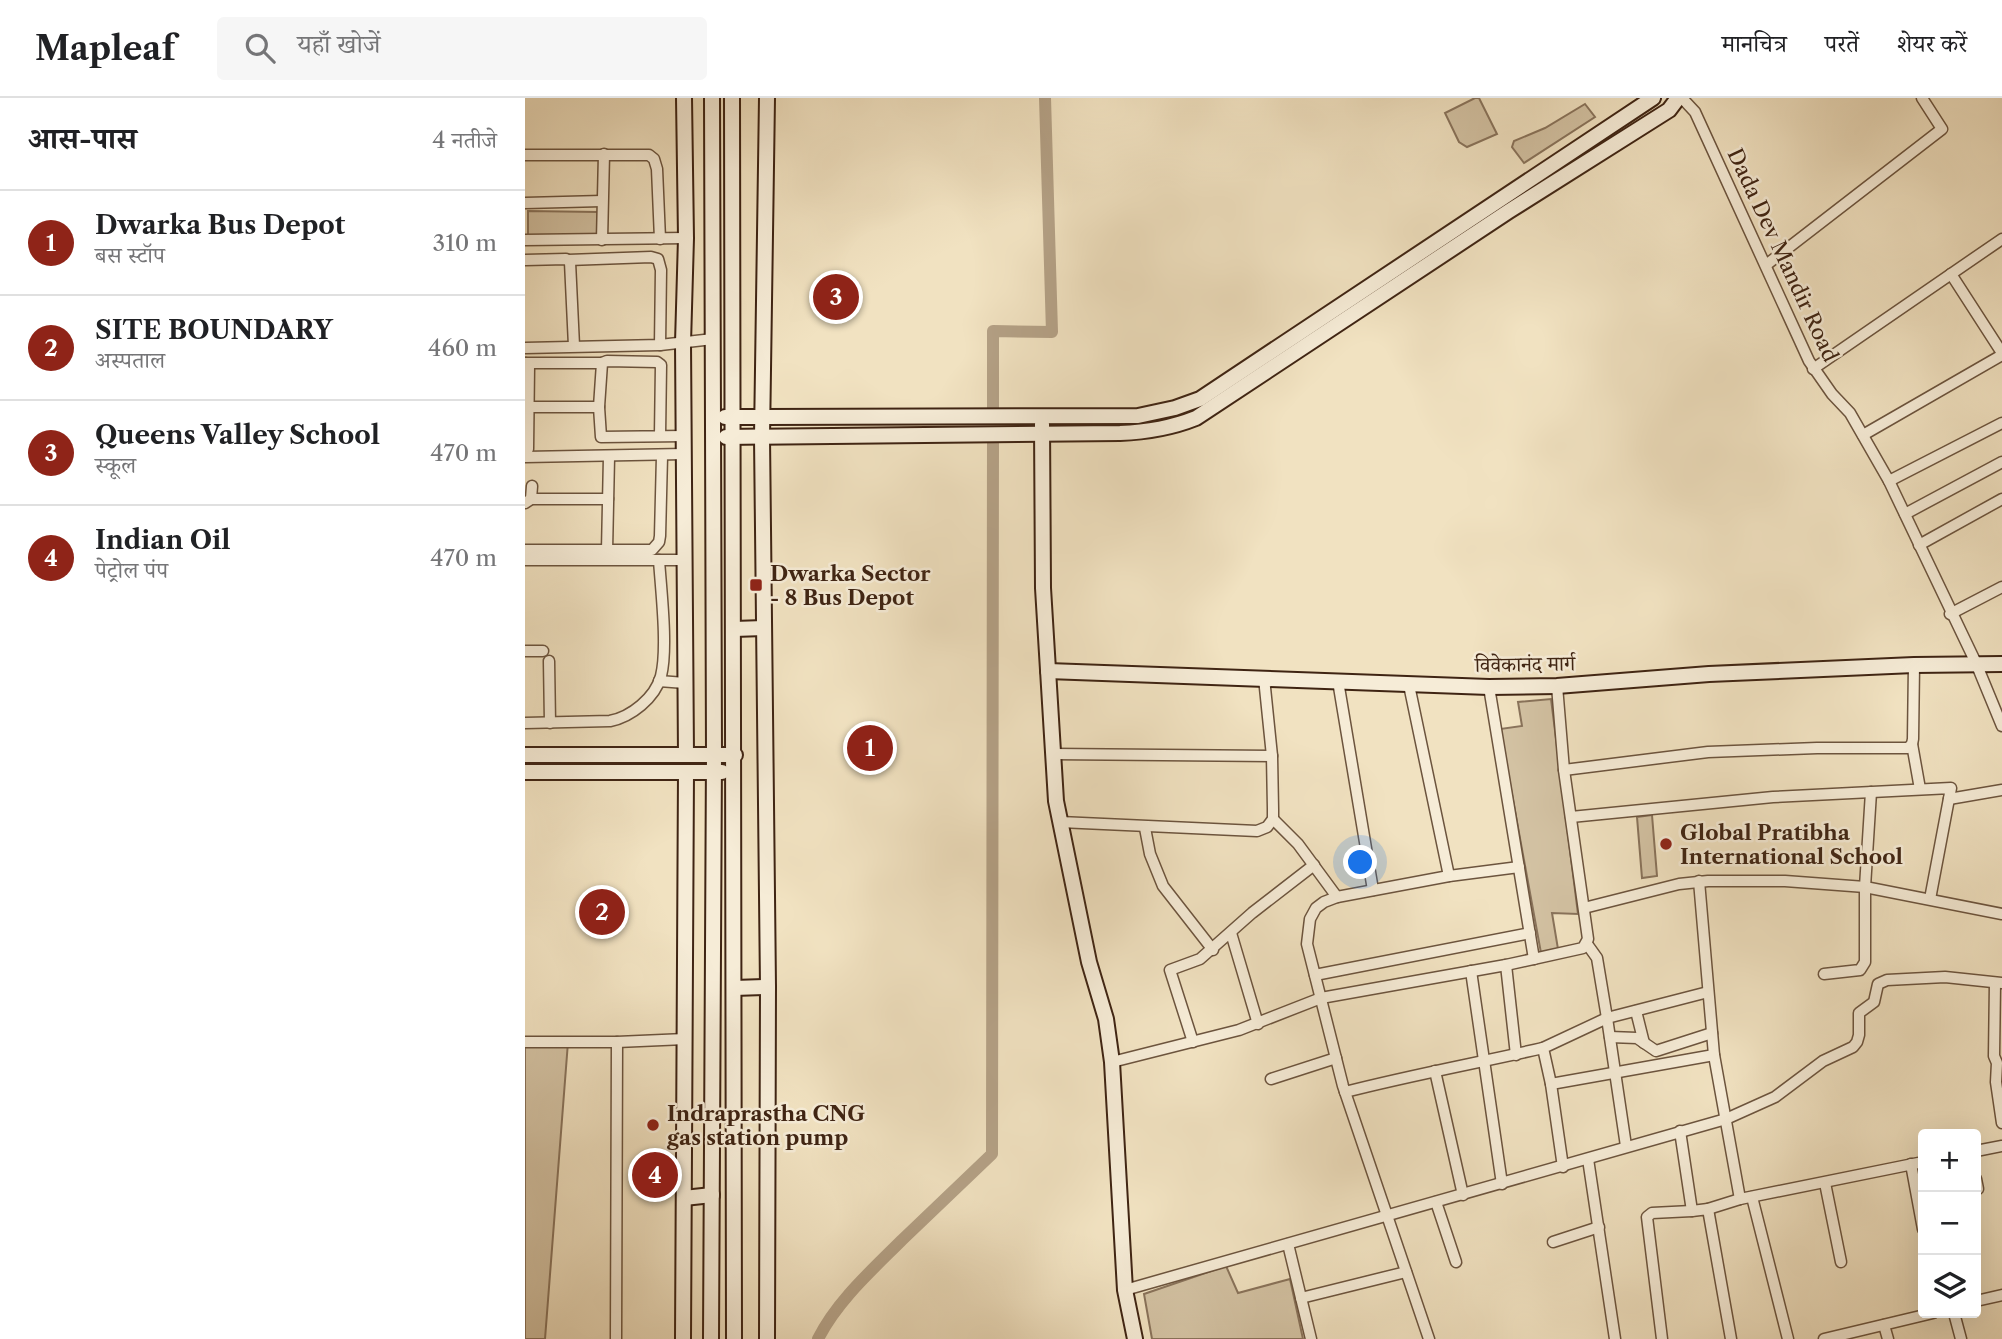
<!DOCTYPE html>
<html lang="hi">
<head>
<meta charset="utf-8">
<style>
	body { margin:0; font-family:"Libre Caslon Text","Noto Serif Devanagari",serif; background:#f6f6f6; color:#202124 }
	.controls { position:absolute; right:21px; bottom:21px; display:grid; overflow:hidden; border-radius:7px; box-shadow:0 7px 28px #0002 }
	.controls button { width:63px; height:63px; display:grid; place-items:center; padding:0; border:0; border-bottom:2px solid #e0e0e0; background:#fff; color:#202124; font:35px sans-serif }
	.you { position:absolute; left:836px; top:765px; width:24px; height:24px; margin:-18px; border:5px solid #fff; border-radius:50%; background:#1a73e8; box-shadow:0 0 0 10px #1a73e833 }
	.badge { display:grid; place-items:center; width:46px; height:46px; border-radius:50%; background:#8f2418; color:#fff; font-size:23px; font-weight:700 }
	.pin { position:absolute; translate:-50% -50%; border:4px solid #fff; box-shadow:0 2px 7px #0006 }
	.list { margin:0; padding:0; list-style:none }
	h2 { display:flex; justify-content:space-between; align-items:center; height:91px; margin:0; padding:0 28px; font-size:30px }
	h2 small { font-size:23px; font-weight:400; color:#757577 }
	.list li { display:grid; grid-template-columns:46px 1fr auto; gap:21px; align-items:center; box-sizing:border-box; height:105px; padding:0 28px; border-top:2px solid #e0e0e0 }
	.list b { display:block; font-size:26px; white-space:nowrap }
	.list p { margin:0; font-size:23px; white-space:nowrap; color:#757577 }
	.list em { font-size:23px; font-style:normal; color:#757577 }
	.icon { flex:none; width:38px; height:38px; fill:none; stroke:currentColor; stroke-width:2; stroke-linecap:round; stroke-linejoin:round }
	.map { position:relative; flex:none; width:1477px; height:1241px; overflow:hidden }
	header { display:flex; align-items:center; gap:42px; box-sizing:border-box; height:98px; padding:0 35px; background:#fff; border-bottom:2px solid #e0e0e0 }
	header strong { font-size:33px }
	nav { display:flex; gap:38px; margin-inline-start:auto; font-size:24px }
	.search { width:490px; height:63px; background:#f6f6f6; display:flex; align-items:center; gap:18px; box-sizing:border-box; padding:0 24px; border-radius:7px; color:#757577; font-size:26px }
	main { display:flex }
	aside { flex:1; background:#fff }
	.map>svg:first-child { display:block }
</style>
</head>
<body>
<header>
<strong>Mapleaf</strong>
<div class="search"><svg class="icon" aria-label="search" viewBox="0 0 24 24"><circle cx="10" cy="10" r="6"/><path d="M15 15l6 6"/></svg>यहाँ खोजें</div>
<nav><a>मानचित्र</a><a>परतें</a><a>शेयर करें</a></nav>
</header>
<main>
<aside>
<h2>आस-पास<small>4 नतीजे</small></h2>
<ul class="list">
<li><span class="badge">1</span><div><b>Dwarka Bus Depot</b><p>बस स्टॉप</p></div><em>310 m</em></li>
<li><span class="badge">2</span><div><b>SITE BOUNDARY</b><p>अस्पताल</p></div><em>460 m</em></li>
<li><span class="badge">3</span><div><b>Queens Valley School</b><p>स्कूल</p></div><em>470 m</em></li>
<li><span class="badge">4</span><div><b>Indian Oil</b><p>पेट्रोल पंप</p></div><em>470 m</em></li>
</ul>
</aside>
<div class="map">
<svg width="1477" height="1241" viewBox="0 0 1477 1241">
	<rect width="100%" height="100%" fill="#f1e2c1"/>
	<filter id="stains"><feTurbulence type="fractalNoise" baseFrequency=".00286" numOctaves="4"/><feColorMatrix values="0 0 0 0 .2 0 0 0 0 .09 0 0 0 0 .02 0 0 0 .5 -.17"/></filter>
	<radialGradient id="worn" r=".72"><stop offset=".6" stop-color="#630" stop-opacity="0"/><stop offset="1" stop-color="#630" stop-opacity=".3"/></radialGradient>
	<!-- green -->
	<g fill="#d3c2a3" stroke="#89735b" stroke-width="2">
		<polygon points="950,0 954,0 972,36 942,49 934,44 920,15"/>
		<polygon points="1060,6 1070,19 999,65 987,49 989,43 1020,30"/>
		<polygon points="3,113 73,114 72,138 3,138"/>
		<polygon points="1026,601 1053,816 1027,815 1033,851 1016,855 975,631 997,628 993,604"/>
		<polygon points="1127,717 1132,778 1117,780 1112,719"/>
		<polygon points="43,944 20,1241 0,1241 0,945"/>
		<polygon points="701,1168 713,1195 765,1181 778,1241 627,1241 619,1196"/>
	</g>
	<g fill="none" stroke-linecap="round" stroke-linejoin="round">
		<!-- canal -->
		<g stroke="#b4a186" stroke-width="12">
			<polyline points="468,311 468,233 527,234 520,0"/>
			<path d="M293,1241C312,1203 347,1172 377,1142C407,1113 437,1085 467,1056L468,342"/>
		</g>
		<defs>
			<g id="street">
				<polyline points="1157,0 1170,14 1284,263 1307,296 1325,315 1364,383 1451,565 1477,628"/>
				<polyline points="0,57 124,57 129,61 132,71 135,141"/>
				<polyline points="0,105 77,103"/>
				<polyline points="0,142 161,140"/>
				<polyline points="77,142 79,56"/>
				<polyline points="0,162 41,161 45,164 49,248"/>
				<polyline points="43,162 126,159 133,161 136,172 135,247"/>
				<polyline points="1241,167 1417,31 1397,0"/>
				<polyline points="1426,176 1477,255"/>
				<polyline points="0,250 135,247 188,241"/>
				<polyline points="0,265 4,268 3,351 0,356"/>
				<polyline points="1,265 77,265"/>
				<polyline points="1288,271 1477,141"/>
				<polyline points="2,309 74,309"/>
				<polyline points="135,337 136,267 132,264 82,263 77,265 74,309 76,339 159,338"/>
				<polyline points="1338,337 1477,257"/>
				<polyline points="0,359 159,356"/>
				<polyline points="1364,383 1477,325"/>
				<polyline points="6,401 7,388"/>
				<polyline points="0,405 6,401 83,401"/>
				<polyline points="1380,416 1477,364"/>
				<polyline points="1394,447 1477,401"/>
				<polyline points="0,452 127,452 134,444 135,438 137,358"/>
				<polyline points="82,453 84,359"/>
				<polyline points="0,462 160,462"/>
				<polyline points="1425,516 1477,489"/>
				<polyline points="0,553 18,553"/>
				<polyline points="24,563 25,625"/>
				<polyline points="134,583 160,585"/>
				<polyline points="813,583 848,792"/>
				<polyline points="884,587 924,778"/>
				<polyline points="964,589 1009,861"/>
				<path d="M0,625L85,623C106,619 130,600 136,578C143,550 136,492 134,462"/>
				<polyline points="1387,646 1395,691"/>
				<polyline points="528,656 747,658"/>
				<polyline points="1039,672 1183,654 1292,650 1383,650 1387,646 1388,641 1389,567"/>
				<polyline points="1424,701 1477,692"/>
				<polyline points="1046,719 1248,699 1426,690 1405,801"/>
				<polyline points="748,721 773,746 812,799"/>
				<polyline points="535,724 732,733 742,729 748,721 748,711 747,658 739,580"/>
				<polyline points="620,730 625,756 638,788 688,852"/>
				<polyline points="1174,783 1189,957 1215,1101 1398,1064"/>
				<polyline points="1059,810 1154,786 1183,783 1260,783 1340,789 1477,816"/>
				<polyline points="706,835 733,926"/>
				<polyline points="1062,846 1072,860 1082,920 1183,894"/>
				<polyline points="981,867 991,957"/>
				<polyline points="946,873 977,1086"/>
				<polyline points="1299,876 1335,872 1340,864 1340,789 1346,694"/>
				<polyline points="790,877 1005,835"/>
				<polyline points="1470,885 1469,958 1472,965 1471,984 1477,1025"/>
				<polyline points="1111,913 1119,945"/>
				<polyline points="1085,939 1112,940 1131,953 1187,935"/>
				<polyline points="0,944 92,944 160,941"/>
				<polyline points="668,944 645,872 675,861 727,815 789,767"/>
				<polyline points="587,964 714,932 796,900 981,867 1058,850 1063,841 1039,672 1032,588"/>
				<polyline points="910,973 938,1097"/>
				<polyline points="746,981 811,960"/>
				<polyline points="1026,986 1189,957"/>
				<path d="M820,994C886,977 952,965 1018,950"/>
				<polyline points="1155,1033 1167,1113 1183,1111 1206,1241"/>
				<polyline points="1451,1053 1477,1048"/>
				<polyline points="1063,1061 1090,1241"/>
				<polyline points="1386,1066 1398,1131"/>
				<polyline points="1038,1069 1026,986 1018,950 1082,920 1101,1048"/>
				<polyline points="1451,1081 1453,1091"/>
				<polyline points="1300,1085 1316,1164"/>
				<polyline points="1227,1099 1263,1241"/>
				<polyline points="911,1104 931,1164"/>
				<polyline points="1183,1111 1215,1101"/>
				<polyline points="1028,1144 1074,1129"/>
				<polyline points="763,1146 786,1241"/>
				<polyline points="600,1192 1201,1021 1250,999 1298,963 1328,949 1332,944 1334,937 1334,915 1349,904 1353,886 1362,882 1420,879 1477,885"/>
				<polyline points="776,1200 881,1174"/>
				<polyline points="1451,1203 1477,1197"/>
				<polyline points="1429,1215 1436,1241"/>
				<polyline points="1359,1227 1363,1241"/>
				<polyline points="91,1241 92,944"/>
				<polyline points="904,1241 818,988 782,846 785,821 791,810 799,804 812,799 924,778 994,769"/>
				<polyline points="1137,1241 1122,1119 1127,1115 1167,1113"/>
				<polyline points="1299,1241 1408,1215"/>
			</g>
			<g id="secondary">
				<polyline points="159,0 161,140 158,245 161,657"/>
				<polyline points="207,0 209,1241"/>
				<polyline points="200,319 613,318 650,310 675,301 1128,0"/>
				<polyline points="517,326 518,490 531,703 564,864 581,921 587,964 600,1192 610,1241"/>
				<path d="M201,339L595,335C623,334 646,330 671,320L984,113L1144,12L1153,0"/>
				<polyline points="209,531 239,530"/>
				<polyline points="523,573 964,589 1032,588 1184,576 1389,567 1477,566"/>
				<polyline points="0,657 210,657"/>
				<polyline points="0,674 197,674"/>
				<polyline points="209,890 243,889"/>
				<polyline points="159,1100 187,1097"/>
				<polyline points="158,1241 161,674"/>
				<polyline points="186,1241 189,657 187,0"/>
				<polyline points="242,1241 243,889 237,339 242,0"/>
			</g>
		</defs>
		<!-- street casing -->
		<use href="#street" stroke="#6c543e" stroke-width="13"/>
		<!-- secondary casing -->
		<use href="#secondary" stroke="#3f2413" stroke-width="18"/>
		<!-- street -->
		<use href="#street" stroke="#f6ecd7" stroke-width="10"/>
		<!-- secondary -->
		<use href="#secondary" stroke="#f6ecd7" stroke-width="14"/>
	</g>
	<!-- markers -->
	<g fill="#8f2418" stroke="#f6ecd7" stroke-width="2.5">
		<rect x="224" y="480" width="14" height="14" rx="3.5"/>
		<circle cx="1141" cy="746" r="7"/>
		<circle cx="128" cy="1027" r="7"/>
	</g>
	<g text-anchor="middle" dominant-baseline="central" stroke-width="5" stroke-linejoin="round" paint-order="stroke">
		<!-- street labels -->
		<g font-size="21" fill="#3f2413" stroke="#f6ecd7">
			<text transform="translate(1258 157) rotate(65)">Dada Dev Mandir Road</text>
			<text transform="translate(1000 566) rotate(-1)">विवेकानंद मार्ग</text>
		</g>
		<!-- poi labels -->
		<g font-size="21" font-weight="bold" fill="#3f2413" stroke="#f6ecd7" text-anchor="start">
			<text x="245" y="475">Dwarka Sector<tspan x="245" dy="24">- 8 Bus Depot</tspan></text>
			<text x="1155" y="734">Global Pratibha<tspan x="1155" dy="24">International School</tspan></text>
			<text x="142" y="1015">Indraprastha CNG<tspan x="142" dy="24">gas station pump</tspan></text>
		</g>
	</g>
	<rect width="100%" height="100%" filter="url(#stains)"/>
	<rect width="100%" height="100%" fill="url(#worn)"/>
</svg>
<div class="controls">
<button>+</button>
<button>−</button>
<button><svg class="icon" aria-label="layers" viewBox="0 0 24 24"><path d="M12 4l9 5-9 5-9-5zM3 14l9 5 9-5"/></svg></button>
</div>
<div class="you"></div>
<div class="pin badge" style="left:345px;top:650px">1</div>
<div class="pin badge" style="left:77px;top:814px">2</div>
<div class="pin badge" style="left:311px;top:199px">3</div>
<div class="pin badge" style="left:130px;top:1077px">4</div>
</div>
</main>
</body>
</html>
